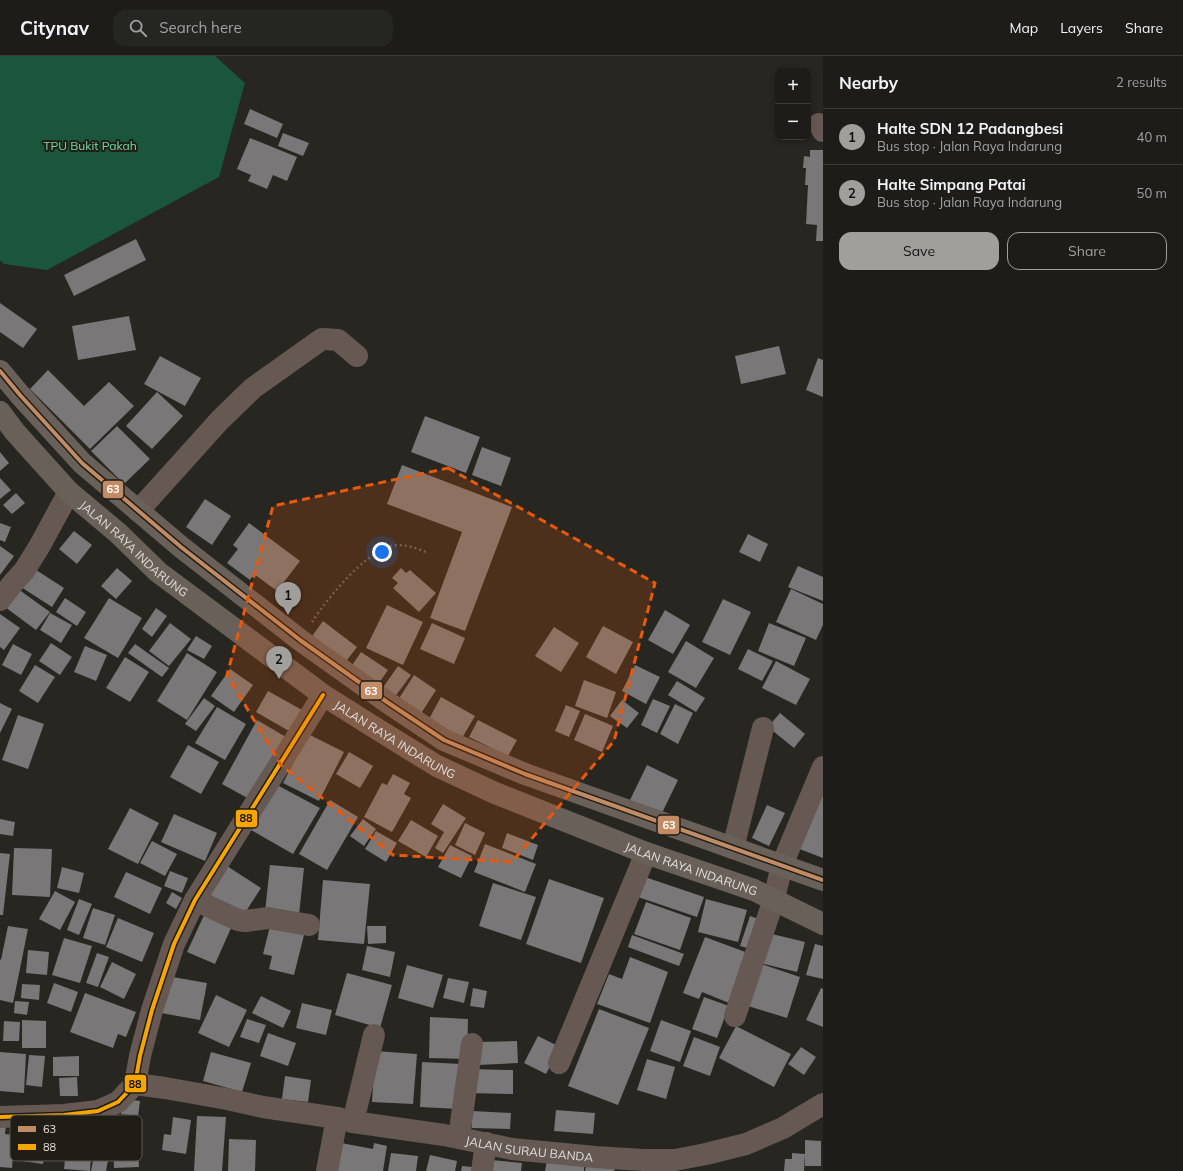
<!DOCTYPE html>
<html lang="en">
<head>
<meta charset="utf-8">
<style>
	body { margin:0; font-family:Mulish,sans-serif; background:#252522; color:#f1f3f6 }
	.controls { position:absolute; right:12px; top:12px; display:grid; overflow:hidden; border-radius:8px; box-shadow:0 2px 6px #0003 }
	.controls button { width:36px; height:36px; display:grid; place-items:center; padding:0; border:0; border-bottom:1px solid #3b3a38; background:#1d1c19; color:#f1f3f6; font:20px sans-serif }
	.you { position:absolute; left:382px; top:496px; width:14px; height:14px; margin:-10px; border:3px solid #fff; border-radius:50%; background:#1a73e8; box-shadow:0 0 0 6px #1a73e833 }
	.badge { display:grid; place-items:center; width:26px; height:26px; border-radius:50%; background:#a19f9b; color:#111; font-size:13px; font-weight:700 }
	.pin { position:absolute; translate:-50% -33px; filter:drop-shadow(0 1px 2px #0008) }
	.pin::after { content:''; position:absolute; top:21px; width:14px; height:12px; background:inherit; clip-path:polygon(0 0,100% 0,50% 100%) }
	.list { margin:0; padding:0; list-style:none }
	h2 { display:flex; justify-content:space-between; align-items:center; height:52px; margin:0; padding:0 16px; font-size:17px }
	h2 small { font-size:13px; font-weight:400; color:#a0a1a2 }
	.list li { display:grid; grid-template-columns:26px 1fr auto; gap:12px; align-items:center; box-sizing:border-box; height:56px; padding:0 16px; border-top:1px solid #3b3a38 }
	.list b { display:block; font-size:15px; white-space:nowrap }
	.list p { margin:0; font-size:13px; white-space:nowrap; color:#a0a1a2 }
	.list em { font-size:13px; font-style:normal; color:#a0a1a2 }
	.actions { display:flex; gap:8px; padding:12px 16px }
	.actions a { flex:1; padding:9px 0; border:1px solid #a19f9b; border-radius:12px; text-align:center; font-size:14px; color:#a19f9b }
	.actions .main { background:#a19f9b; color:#111 }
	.icon { flex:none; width:22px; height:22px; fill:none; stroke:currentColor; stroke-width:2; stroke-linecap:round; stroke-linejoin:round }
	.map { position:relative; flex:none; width:823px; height:1115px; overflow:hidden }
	header { display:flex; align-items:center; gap:24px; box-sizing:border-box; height:56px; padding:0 20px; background:#1d1c19; border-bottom:1px solid #3b3a38 }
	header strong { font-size:19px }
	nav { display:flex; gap:22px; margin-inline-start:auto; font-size:14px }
	.search { width:280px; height:36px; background:#252522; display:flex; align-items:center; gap:10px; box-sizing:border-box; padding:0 14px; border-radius:12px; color:#a0a1a2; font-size:15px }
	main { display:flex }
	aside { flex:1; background:#1d1c19 }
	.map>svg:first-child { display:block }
</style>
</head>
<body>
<header>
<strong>Citynav</strong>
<div class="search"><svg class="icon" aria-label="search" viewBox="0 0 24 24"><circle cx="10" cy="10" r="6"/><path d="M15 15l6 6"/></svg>Search here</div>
<nav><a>Map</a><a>Layers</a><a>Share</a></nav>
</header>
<main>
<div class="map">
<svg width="823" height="1115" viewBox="0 0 823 1115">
	<rect width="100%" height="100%" fill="#272621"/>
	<!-- green -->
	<polygon fill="#19563b" points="0,0 215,0 245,27 219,121 47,214 4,208 0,204"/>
	<!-- building -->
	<g fill="#797777">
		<polygon points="250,53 283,68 277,82 244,68"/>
		<polygon points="283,77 309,87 303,100 278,90"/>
		<polygon points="250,82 297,101 287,125 273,119 267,133 248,125 251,119 237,113"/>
		<polygon points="810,94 823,94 823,185 816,185 817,169 806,168 808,129 805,129 806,112 803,112 804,100 810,101"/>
		<polygon points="136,183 146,204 74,240 64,219"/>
		<polygon points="0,247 37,273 23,292 0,276"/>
		<polygon points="129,260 136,294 78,304 72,270"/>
		<polygon points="779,290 786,318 741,328 735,300"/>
		<polygon points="160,300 201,322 185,350 144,328"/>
		<polygon points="818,302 823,304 823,341 806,334"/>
		<polygon points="48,314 84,350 109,326 134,350 90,393 30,333"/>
		<polygon points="157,336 183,360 152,393 126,370"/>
		<polygon points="425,360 480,381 466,417 411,396"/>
		<polygon points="117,370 150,403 124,428 91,395"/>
		<polygon points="482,391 511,402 501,430 472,419"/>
		<polygon points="0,396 9,407 0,415"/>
		<polygon points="402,409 512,451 465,575 430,562 462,476 387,448"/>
		<polygon points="0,422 11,434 0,443"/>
		<polygon points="16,437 25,447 12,458 3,449"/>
		<polygon points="205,443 231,460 212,489 186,471"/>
		<polygon points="0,467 11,471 5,486 0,484"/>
		<polygon points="249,467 300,505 277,535 254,518 250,524 227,507 238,493 233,489"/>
		<polygon points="74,475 92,489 77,508 59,493"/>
		<polygon points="748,478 768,488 760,506 739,496"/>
		<polygon points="0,490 14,500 0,519"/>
		<polygon points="798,510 823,521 823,545 788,531"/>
		<polygon points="33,512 64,532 52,551 21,531"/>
		<polygon points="117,512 132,525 116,543 101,530"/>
		<polygon points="401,512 406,517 410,514 436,537 419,556 393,532 398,527 392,522"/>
		<polygon points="18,533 50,556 36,574 5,551"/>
		<polygon points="791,533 823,548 823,569 816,584 776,566"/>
		<polygon points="65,542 86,556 77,570 56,556"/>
		<polygon points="109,542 142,562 118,602 84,582"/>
		<polygon points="723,543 751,556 730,599 702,586"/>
		<polygon points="387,549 423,566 403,609 366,592"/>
		<polygon points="156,552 167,560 152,581 142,573"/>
		<polygon points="665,554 690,569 673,598 648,584"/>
		<polygon points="50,557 72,569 61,587 40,574"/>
		<polygon points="0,558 20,572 4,594 0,591"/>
		<polygon points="323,565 357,591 344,608 310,583"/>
		<polygon points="170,567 191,583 169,610 149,595"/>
		<polygon points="432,567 465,582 454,608 420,593"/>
		<polygon points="769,567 806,582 794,610 758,595"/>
		<polygon points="603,570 633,586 616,618 586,601"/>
		<polygon points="554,571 579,587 561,616 535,600"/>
		<polygon points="196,580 212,590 204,603 187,594"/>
		<polygon points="686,585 714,602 696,632 668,616"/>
		<polygon points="51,587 72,601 60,619 39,605"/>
		<polygon points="13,588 32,598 21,619 2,609"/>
		<polygon points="135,588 169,612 162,621 128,597"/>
		<polygon points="85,590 107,599 96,625 74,616"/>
		<polygon points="748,593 773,605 762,625 738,613"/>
		<polygon points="361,596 388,614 377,630 351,611"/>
		<polygon points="187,597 217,616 187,664 157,645"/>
		<polygon points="125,601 149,616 130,646 106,632"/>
		<polygon points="776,605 810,623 796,649 762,632"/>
		<polygon points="35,609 55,621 38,647 19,635"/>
		<polygon points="635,609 660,621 646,648 622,635"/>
		<polygon points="398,610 411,619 394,642 382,633"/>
		<polygon points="230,613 253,629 234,656 211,640"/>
		<polygon points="414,619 436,634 420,659 398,644"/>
		<polygon points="584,624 616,636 607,662 575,650"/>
		<polygon points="677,625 705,642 696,656 668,639"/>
		<polygon points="268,635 302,654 289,675 256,656"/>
		<polygon points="441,641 475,660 462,682 429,663"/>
		<polygon points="204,642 215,650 196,675 185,668"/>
		<polygon points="653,643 670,650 657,677 641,669"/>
		<polygon points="622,644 639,657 627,672 610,660"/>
		<polygon points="0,647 12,653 0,677"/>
		<polygon points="675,648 693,657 678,688 660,678"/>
		<polygon points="566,649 580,655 569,681 555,675"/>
		<polygon points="217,651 246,668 225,704 195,687"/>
		<polygon points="780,657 805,678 794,692 768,671"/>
		<polygon points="585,658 613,670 602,696 574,684"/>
		<polygon points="18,659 44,668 28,713 2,704"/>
		<polygon points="257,664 286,681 251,744 222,728"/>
		<polygon points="478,664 517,684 508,700 469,681"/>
		<polygon points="308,678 344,696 319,745 283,727"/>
		<polygon points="188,689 219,706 201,738 170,721"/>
		<polygon points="349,696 373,710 360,732 336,718"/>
		<polygon points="647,709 678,724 661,759 630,744"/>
		<polygon points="393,718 410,727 404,738 411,742 392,776 364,761 382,727 387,729"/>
		<polygon points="277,729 320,752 293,798 251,774"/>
		<polygon points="823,737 823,802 797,792"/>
		<polygon points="330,744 358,761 327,814 299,798"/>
		<polygon points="443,748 466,762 443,797 435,792 444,776 431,768"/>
		<polygon points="767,749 785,757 769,790 752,782"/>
		<polygon points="130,752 159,767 138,808 108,793"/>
		<polygon points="174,758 217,777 205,805 161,786"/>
		<polygon points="0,763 15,766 13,780 0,778"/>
		<polygon points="363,763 376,773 364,790 350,780"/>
		<polygon points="411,764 438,780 426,801 398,785"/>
		<polygon points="465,767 485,777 475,799 455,789"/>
		<polygon points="376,775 397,787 386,806 365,793"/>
		<polygon points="507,777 538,789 533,804 502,792"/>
		<polygon points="152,785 177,798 165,820 140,807"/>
		<polygon points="485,788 536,808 525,836 474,816"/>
		<polygon points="450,789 472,800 461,822 438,811"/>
		<polygon points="14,792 52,793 50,841 12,839"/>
		<polygon points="0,797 10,798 3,859 0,859"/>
		<polygon points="270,809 304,812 299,859 265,856"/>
		<polygon points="227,810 261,832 243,860 209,838"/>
		<polygon points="62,811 84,817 79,837 57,832"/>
		<polygon points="170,815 188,822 182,837 164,830"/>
		<polygon points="126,816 162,832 150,858 114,841"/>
		<polygon points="642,820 704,841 697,861 635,840"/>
		<polygon points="549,823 604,842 581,907 526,888"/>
		<polygon points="323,824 370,828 364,888 318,884"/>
		<polygon points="493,827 536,841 521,884 479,870"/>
		<polygon points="55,835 75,846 60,874 39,863"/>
		<polygon points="172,836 182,842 176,853 166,847"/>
		<polygon points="79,843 92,848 79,879 67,874"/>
		<polygon points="706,843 747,854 738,886 698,876"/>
		<polygon points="646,846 691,862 680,894 634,878"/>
		<polygon points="93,852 115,859 105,889 83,882"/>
		<polygon points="205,857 232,870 215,908 187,896"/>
		<polygon points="750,860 764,865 755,894 740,890"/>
		<polygon points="118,862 154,877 142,906 106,891"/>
		<polygon points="8,870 28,873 13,947 0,944 0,903 1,904"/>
		<polygon points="270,870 304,879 294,919 269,913 272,900 263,898"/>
		<polygon points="367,870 386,870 386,887 368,888"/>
		<polygon points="768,877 805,886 797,916 760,907"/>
		<polygon points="632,879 684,898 679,910 628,891"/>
		<polygon points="705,881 748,897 729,947 702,936 699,943 683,937"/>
		<polygon points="64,882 92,890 80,927 52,919"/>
		<polygon points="815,888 823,890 823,923 806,919"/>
		<polygon points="367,890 395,896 390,921 362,914"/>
		<polygon points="28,894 49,896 47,919 26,917"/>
		<polygon points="97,897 109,901 98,931 86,927"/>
		<polygon points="630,901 668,916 650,967 597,948 609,918 622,923"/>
		<polygon points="112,906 136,918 124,943 100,931"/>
		<polygon points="758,907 800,921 787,962 745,949"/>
		<polygon points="407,909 443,919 433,952 398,942"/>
		<polygon points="347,917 392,929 380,972 335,959"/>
		<polygon points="167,920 207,927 200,964 161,957"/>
		<polygon points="448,922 469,926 464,947 443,942"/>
		<polygon points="54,927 78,936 71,956 47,947"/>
		<polygon points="22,928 40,929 39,944 21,942"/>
		<polygon points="473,932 487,935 484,952 470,950"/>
		<polygon points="821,932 823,933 823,971 806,964"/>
		<polygon points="85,937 136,956 126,981 118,978 113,992 70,976"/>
		<polygon points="216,939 247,954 229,991 198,977"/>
		<polygon points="261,940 291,955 283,972 252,957"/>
		<polygon points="704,941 729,950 717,982 692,973"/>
		<polygon points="15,945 29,946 27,959 14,957"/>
		<polygon points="302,947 332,954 326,979 296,972"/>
		<polygon points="599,953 649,972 618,1049 568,1030"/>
		<polygon points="430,961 468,963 467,1003 429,1002"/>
		<polygon points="247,963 266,969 259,987 240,981"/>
		<polygon points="22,964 46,965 46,992 22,992"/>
		<polygon points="661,964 691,975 680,1006 650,995"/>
		<polygon points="4,965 20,966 19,985 3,985"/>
		<polygon points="736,970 791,998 774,1031 719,1002"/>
		<polygon points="268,977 296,987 288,1010 260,1000"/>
		<polygon points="538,980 560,991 546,1018 524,1007"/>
		<polygon points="694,981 720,991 710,1020 683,1010"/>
		<polygon points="517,985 518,1007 478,1009 478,986"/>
		<polygon points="801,991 816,1001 804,1019 788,1008"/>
		<polygon points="375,995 417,998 413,1048 372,1046"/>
		<polygon points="0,996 26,998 24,1037 0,1035"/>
		<polygon points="211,996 251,1007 242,1036 203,1025"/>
		<polygon points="29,999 45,1000 42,1031 26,1029"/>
		<polygon points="79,1000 79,1020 53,1020 53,1001"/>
		<polygon points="647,1003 675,1011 666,1043 637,1034"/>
		<polygon points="422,1006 461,1008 459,1053 420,1051"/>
		<polygon points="468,1013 513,1014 513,1038 468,1037"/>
		<polygon points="285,1020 311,1024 308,1046 282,1043"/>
		<polygon points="77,1021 78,1040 60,1040 59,1022"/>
		<polygon points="123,1043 140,1045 138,1060 121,1058"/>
		<polygon points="556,1054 595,1057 593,1078 554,1075"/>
		<polygon points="472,1055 511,1057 510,1073 472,1072"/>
		<polygon points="197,1060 226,1061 222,1115 194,1115"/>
		<polygon points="173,1061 191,1064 186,1098 162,1094 164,1078 171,1079"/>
		<polygon points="0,1070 6,1070 5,1078 15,1079 12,1112 0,1111"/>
		<polygon points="137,1070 139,1111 114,1112 112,1071"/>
		<polygon points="20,1075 47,1079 43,1108 16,1104"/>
		<polygon points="67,1081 92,1083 90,1115 64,1113"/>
		<polygon points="229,1083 256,1084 255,1115 228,1115"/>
		<polygon points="805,1084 821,1085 821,1110 805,1110"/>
		<polygon points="97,1085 111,1087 106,1115 91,1115"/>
		<polygon points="336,1086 373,1093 374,1087 387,1090 383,1115 331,1115"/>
		<polygon points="391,1097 418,1100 416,1115 388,1115"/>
		<polygon points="792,1097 805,1098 804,1115 784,1115 785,1103 792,1103"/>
		<polygon points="430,1099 457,1105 455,1115 426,1115"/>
		<polygon points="491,1104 522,1107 521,1115 490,1115"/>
		<polygon points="547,1105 584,1110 584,1115 545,1115"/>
		<polygon points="462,1110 482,1112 481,1115 461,1115"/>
		<polygon points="586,1110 615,1113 614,1115 585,1115"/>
	</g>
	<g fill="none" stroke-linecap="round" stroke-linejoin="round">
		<!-- path -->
		<path stroke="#645c57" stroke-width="2.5" stroke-dasharray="2 3" stroke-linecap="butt" d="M312,566C327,543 363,498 391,490C403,487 415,492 426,496"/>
		<!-- minor -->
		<g stroke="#665953" stroke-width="22">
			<polyline points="819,68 823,75"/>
			<polyline points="138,455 220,364 253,332 322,283 338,284 357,300"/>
			<polyline points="0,544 13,527 24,515 39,491 69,436"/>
			<polyline points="733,792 763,672"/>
			<polyline points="195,844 238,864 245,865 268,862 309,869"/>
			<polyline points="735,960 774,843 782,809 823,711"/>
			<polyline points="559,1007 646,797"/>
			<path id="s1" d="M135,1028L165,1032L227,1043L263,1051L337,1062L353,1066L444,1079L512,1093L595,1101L644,1104H675L706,1098L746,1088L783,1072L823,1048"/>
			<polyline points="0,1061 64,1059 98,1055 118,1046 135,1028 140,1000 152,954 174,888 195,844 323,639"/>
			<polyline points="353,1066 374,979"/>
			<polyline points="459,1081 472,988"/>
			<polyline points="327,1115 337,1062"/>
			<polyline points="482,1115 486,1087"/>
		</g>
		<!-- highway -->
		<g stroke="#6a605a" stroke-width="22">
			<polyline points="0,315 20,339 82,407 181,491 300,584 387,646 444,684 525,718 823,824"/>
			<path id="s2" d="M0,356L15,376L69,436L118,477L158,516L323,639L377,673L437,710L495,737L646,797L754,834L823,868"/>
		</g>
		<defs>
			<polyline id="bus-1" points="0,315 20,339 82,407 181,491 300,584 387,646 444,684 525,718 823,824"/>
			<polyline id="bus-2" points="0,1061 64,1059 98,1055 118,1046 135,1028 140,1000 152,954 174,888 195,844 323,639"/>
		</defs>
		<!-- bus-1 casing -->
		<use href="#bus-1" stroke="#201d16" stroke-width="7"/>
		<!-- bus-2 casing -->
		<use href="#bus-2" stroke="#201d16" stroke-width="7"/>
		<!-- bus-1 -->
		<use href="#bus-1" stroke="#c18c65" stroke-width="4"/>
		<!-- bus-2 -->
		<use href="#bus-2" stroke="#f7a600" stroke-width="4"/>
	</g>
	<!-- marked area -->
	<path fill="#e8590c" fill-opacity="0.2" stroke="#e8590c" stroke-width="3" stroke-dasharray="8 5" stroke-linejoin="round" d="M448,412L655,527L614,685L512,806L393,799L281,709L227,619L273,450Z"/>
	<g text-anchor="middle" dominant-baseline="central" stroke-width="4" stroke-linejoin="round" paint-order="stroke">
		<!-- park labels -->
		<g font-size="12" fill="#6edda6" stroke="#201d16">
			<text x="90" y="89">TPU Bukit Pakah</text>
		</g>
		<!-- street labels -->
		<g font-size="12" fill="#e2e0dc" stroke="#201d16">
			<text stroke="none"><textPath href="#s2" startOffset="192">JALAN RAYA INDARUNG</textPath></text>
			<text stroke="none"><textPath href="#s2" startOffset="516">JALAN RAYA INDARUNG</textPath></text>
			<text stroke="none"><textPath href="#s2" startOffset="840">JALAN RAYA INDARUNG</textPath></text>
			<text stroke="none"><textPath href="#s1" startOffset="400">JALAN SURAU BANDA</textPath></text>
		</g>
	</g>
	<!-- legend -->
	<rect x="10" y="1059" width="132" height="46" rx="6" fill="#201d16" stroke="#5a5851" stroke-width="1"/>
	<rect x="18" y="1070" width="18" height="6" fill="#c18c65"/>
	<rect x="18" y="1088" width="18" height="6" fill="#f7a600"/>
	<g font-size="11" fill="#e2e0dc">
		<text x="43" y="1077">63</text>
		<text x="43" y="1095">88</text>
	</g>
	<g stroke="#201d16" stroke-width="1.5">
		<rect x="102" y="424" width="22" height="19" rx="4" fill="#c18c65"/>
		<rect x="360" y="625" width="23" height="19" rx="4" fill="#c18c65"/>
		<rect x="235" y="753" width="23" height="19" rx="4" fill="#f7a600"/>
		<rect x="657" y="759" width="23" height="20" rx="4" fill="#c18c65"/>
		<rect x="124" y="1018" width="23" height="19" rx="4" fill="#f7a600"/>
	</g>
	<g font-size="11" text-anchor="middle" font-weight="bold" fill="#fff">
		<text x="113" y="437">63</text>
		<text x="371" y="639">63</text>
		<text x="669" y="773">63</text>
	</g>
	<g font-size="11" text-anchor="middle" font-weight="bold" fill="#111">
		<text x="246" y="766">88</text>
		<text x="135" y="1032">88</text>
	</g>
</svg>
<div class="controls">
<button>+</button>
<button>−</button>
</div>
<div class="you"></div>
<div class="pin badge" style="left:288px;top:559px">1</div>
<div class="pin badge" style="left:279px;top:623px">2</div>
</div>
<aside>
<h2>Nearby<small>2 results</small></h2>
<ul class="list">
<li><span class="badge">1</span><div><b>Halte SDN 12 Padangbesi</b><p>Bus stop · Jalan Raya Indarung</p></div><em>40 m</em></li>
<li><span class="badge">2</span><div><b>Halte Simpang Patai</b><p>Bus stop · Jalan Raya Indarung</p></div><em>50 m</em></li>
</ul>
<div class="actions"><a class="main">Save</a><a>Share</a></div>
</aside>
</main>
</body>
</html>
